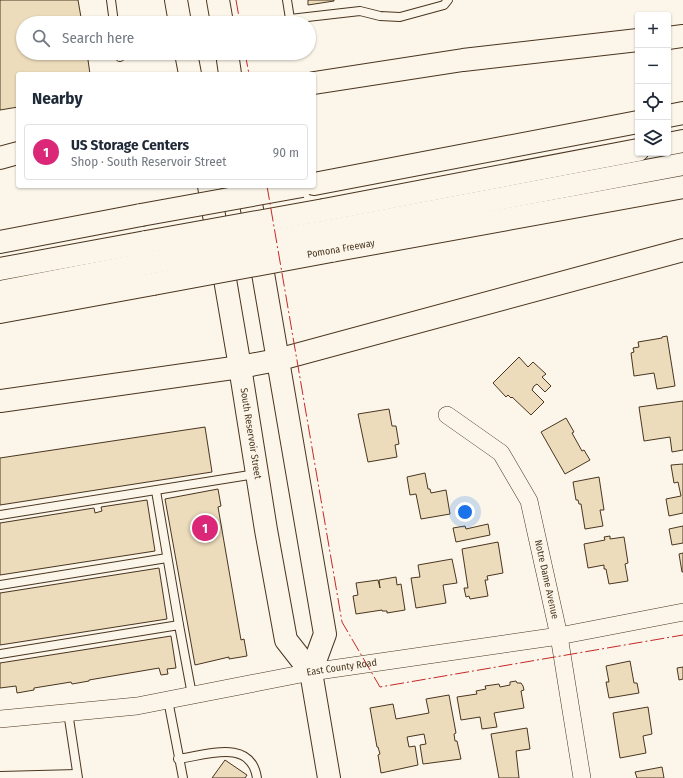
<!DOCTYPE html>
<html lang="en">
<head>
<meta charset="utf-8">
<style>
	body { margin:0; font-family:"Fira Sans Condensed",sans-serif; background:#f2f2f3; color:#1f2937 }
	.controls { position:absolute; right:12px; top:12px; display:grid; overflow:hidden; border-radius:4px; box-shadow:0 1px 3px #0004 }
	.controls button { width:36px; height:36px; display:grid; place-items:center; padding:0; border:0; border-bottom:1px solid #e0e1e3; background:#fff; color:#1f2937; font:20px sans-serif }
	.you { position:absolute; left:465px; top:512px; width:14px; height:14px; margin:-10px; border:3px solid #fff; border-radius:50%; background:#1a73e8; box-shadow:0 0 0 6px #1a73e833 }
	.badge { display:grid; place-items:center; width:26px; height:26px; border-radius:50%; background:#db2777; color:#fff; font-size:13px; font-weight:700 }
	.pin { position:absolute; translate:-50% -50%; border:2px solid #fff; box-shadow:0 1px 4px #0006 }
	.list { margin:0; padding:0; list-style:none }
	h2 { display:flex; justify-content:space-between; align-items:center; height:52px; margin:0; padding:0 16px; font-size:17px }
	h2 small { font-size:13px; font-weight:400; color:#747a83 }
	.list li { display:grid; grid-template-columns:26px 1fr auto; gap:12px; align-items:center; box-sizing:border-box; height:56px; margin:0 8px 8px; padding:0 8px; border:1px solid #e0e1e3; border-radius:4px }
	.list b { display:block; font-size:15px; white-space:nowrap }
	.list p { margin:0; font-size:13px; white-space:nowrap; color:#747a83 }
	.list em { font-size:13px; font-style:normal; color:#747a83 }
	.icon { flex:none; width:22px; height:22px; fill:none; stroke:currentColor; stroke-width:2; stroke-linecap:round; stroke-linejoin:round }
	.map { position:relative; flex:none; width:683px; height:778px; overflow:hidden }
	.search { position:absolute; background:#fff; box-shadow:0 1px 3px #0004; left:16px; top:16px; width:300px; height:44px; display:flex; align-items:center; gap:10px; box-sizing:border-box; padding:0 14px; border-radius:22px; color:#747a83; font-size:15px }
	.panel { position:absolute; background:#fff; box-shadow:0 1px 3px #0004; left:16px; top:72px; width:300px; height:116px; border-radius:4px }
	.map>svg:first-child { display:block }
</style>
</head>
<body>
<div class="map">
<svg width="683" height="778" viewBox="0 0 683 778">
	<rect width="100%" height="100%" fill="#fbf6e9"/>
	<!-- building -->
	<g fill="#ecdcbc" stroke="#4a3520">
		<polygon points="0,0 78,0 82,23 23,23 23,53 87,53 90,74 18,74 18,107 0,110"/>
		<polygon points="308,0 334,0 334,1 308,5"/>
		<polygon points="667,336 675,386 657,389 654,373 634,376 631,353 634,352 633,348 639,347 638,342 662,338 662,337"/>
		<polygon points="519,357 528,367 533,362 546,374 542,377 551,386 545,392 537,384 534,386 532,390 544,402 531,415 512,397 511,398 508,395 506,397 493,383"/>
		<polygon points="683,401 683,450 672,452 670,437 644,441 639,407"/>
		<polygon points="389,409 392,426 396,426 399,444 395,445 397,457 368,462 358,414"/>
		<polygon points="566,418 574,432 572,433 582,451 584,450 590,460 565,474 541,432"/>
		<polygon points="205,427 212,472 0,505 0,458"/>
		<polygon points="683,464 683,513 669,516 666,499 681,496 678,482 674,483 671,465"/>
		<polygon points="425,473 428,489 430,489 431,493 446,490 450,514 421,519 416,494 410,495 407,477"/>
		<polygon points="599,477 604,510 600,510 603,526 585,529 581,504 579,504 578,500 576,500 573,482"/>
		<polygon points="218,489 221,506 218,507 241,640 244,639 247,656 229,659 229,657 195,665 165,499"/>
		<polygon points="147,500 155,551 0,575 0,523 94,508 95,513 102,511 101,507"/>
		<polygon points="488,524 490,535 456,542 453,528 465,526 466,529"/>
		<polygon points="683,526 683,543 672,545 669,529"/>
		<polygon points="610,536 610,539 624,537 628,563 625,564 628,581 609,584 606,569 604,569 604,565 588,568 584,544 605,540 604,537"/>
		<polygon points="498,542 503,573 487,576 488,580 485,580 488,596 470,599 469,596 466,597 464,588 468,588 462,549"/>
		<polygon points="683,553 683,572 682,572 679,554"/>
		<polygon points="452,559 457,583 443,585 446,603 416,608 411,578 420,577 418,565"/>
		<polygon points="159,568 167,619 0,645 0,593"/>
		<polygon points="396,577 397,585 401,584 405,610 387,613 387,611 382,611 382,610 356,614 353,596 358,595 356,583 378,580 380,588 379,580"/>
		<polygon points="171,636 176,668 167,669 168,674 161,675 159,668 89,680 89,681 72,684 71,682 34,688 34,690 17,693 16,686 0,688 0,663"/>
		<polygon points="630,661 634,683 637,683 639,693 609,698 606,682 609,682 606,666"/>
		<polygon points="683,667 683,679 679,680 677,668"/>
		<polygon points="516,681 517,683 521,683 523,686 524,690 521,691 524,708 494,713 497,727 482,729 480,717 461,720 457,697 477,694 476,691 486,689 485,686 499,684 500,687 510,685 510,682"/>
		<polygon points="449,695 456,733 454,734 455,741 457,741 461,759 423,764 420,745 426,744 424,734 407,737 409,747 415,746 418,765 381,773 378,755 380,754 378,747 377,747 370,708 393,704 396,719 429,713 426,699"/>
		<polygon points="648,707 652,734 643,736 646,753 620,758 613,713"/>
		<polygon points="527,728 530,749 516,751 519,778 499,778 491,734"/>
		<polygon points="225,760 247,775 245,778 212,778"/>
		<polygon points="662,767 664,778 637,778 635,772"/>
	</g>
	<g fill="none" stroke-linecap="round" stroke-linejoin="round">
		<defs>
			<g id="service">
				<polyline points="111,0 114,23"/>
				<polyline points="287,0 290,19 360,11 380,16 400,17 444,5 448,0"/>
				<polyline points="119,53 120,57"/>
				<polyline points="156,491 179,625"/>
				<polyline points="0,515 256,474"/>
				<polyline points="0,585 167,558"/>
				<polyline points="0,654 179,625 192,695"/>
				<polyline points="168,700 183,778"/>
				<polyline points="68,712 78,778"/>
				<path d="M178,759C207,755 251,738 257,778"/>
				<polyline points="0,776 77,774"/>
			</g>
			<g id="minor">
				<path id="s1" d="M447,415L501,453L529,501L559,636L582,778"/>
				<path id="s2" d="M0,719L137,706L311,672L559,636L683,612"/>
			</g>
			<g id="secondary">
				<polyline points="176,0 180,23"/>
				<polyline points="218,0 222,23"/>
				<polyline points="186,53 190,74"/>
				<polyline points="227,53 230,74"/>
			</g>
			<g id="primary">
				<path id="s3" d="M209,186L240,367L266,530L286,640L311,672L329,778"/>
				<polyline points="248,186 325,634 311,672"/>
			</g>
			<g id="motorway">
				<polyline points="668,38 683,36"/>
				<polyline points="314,83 463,60 638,40"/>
				<polyline points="668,116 683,113"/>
				<polyline points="668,144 683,141"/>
				<polyline points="0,158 18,153"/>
				<polyline points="314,184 638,122"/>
				<polyline points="324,210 638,150"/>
				<polyline points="328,231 683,164"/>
				<polyline points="0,242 141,215"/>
				<polyline points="331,251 683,187"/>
				<polyline points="0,269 146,242"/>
				<polyline points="0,292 149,263"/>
				<polyline points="0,312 153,284"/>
				<polyline points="0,401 240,367 277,360 683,250"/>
			</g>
		</defs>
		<!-- service casing -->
		<use href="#service" stroke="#4a3520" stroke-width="10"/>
		<!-- minor casing -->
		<use href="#minor" stroke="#4a3520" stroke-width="18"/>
		<!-- secondary casing -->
		<use href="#secondary" stroke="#4a3520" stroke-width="24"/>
		<!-- primary casing -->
		<use href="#primary" stroke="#4a3520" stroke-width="24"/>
		<!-- motorway casing -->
		<use href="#motorway" stroke="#4a3520" stroke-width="24"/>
		<!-- service -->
		<use href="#service" stroke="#fbf6e9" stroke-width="8"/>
		<!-- minor -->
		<use href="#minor" stroke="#fbf6e9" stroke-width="17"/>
		<!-- secondary -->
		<use href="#secondary" stroke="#fbf6e9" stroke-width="22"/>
		<!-- primary -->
		<use href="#primary" stroke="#fbf6e9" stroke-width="22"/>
		<!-- motorway -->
		<use href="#motorway" stroke="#fbf6e9" stroke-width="22"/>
		<defs>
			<g id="motorway-bridge">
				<polyline points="141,215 302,186"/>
				<polyline points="146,242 324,210"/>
				<polyline points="149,263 328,231"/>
				<polyline points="153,284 331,251"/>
			</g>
		</defs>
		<!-- motorway-bridge casing -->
		<use href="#motorway-bridge" stroke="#4a3520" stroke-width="24" stroke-linecap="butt"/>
		<!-- motorway-bridge -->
		<use href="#motorway-bridge" stroke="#fbf6e9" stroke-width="22"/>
		<!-- power -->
		<g stroke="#c62828" stroke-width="1" stroke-dasharray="14 3 2 3" stroke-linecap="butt">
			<polyline points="236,0 240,23"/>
			<polyline points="245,53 249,74"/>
			<polyline points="267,186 342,622 380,687 683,635"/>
		</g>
	</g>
	<g text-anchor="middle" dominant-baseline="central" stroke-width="3" stroke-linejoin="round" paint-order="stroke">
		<!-- street labels -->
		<g font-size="10" fill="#4a3520" stroke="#fbf6e9">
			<text transform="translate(341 249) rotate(-10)">Pomona Freeway</text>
			<text stroke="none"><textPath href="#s3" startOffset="251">South Reservoir Street</textPath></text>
			<text stroke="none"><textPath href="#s1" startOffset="202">Notre Dame Avenue</textPath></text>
			<text stroke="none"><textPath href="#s2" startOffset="346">East County Road</textPath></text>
		</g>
	</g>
</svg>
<div class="controls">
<button>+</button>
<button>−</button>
<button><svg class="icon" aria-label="locate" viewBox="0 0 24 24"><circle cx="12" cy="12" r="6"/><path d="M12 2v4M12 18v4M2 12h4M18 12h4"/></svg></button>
<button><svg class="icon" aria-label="layers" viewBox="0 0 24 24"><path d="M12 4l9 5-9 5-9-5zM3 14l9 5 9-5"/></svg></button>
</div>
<div class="you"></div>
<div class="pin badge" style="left:205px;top:528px">1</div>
<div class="search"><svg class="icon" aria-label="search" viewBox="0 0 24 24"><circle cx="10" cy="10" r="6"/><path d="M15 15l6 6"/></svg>Search here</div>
<section class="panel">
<h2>Nearby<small></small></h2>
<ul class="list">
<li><span class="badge">1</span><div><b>US Storage Centers</b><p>Shop · South Reservoir Street</p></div><em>90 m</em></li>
</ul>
</section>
</div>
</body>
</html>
